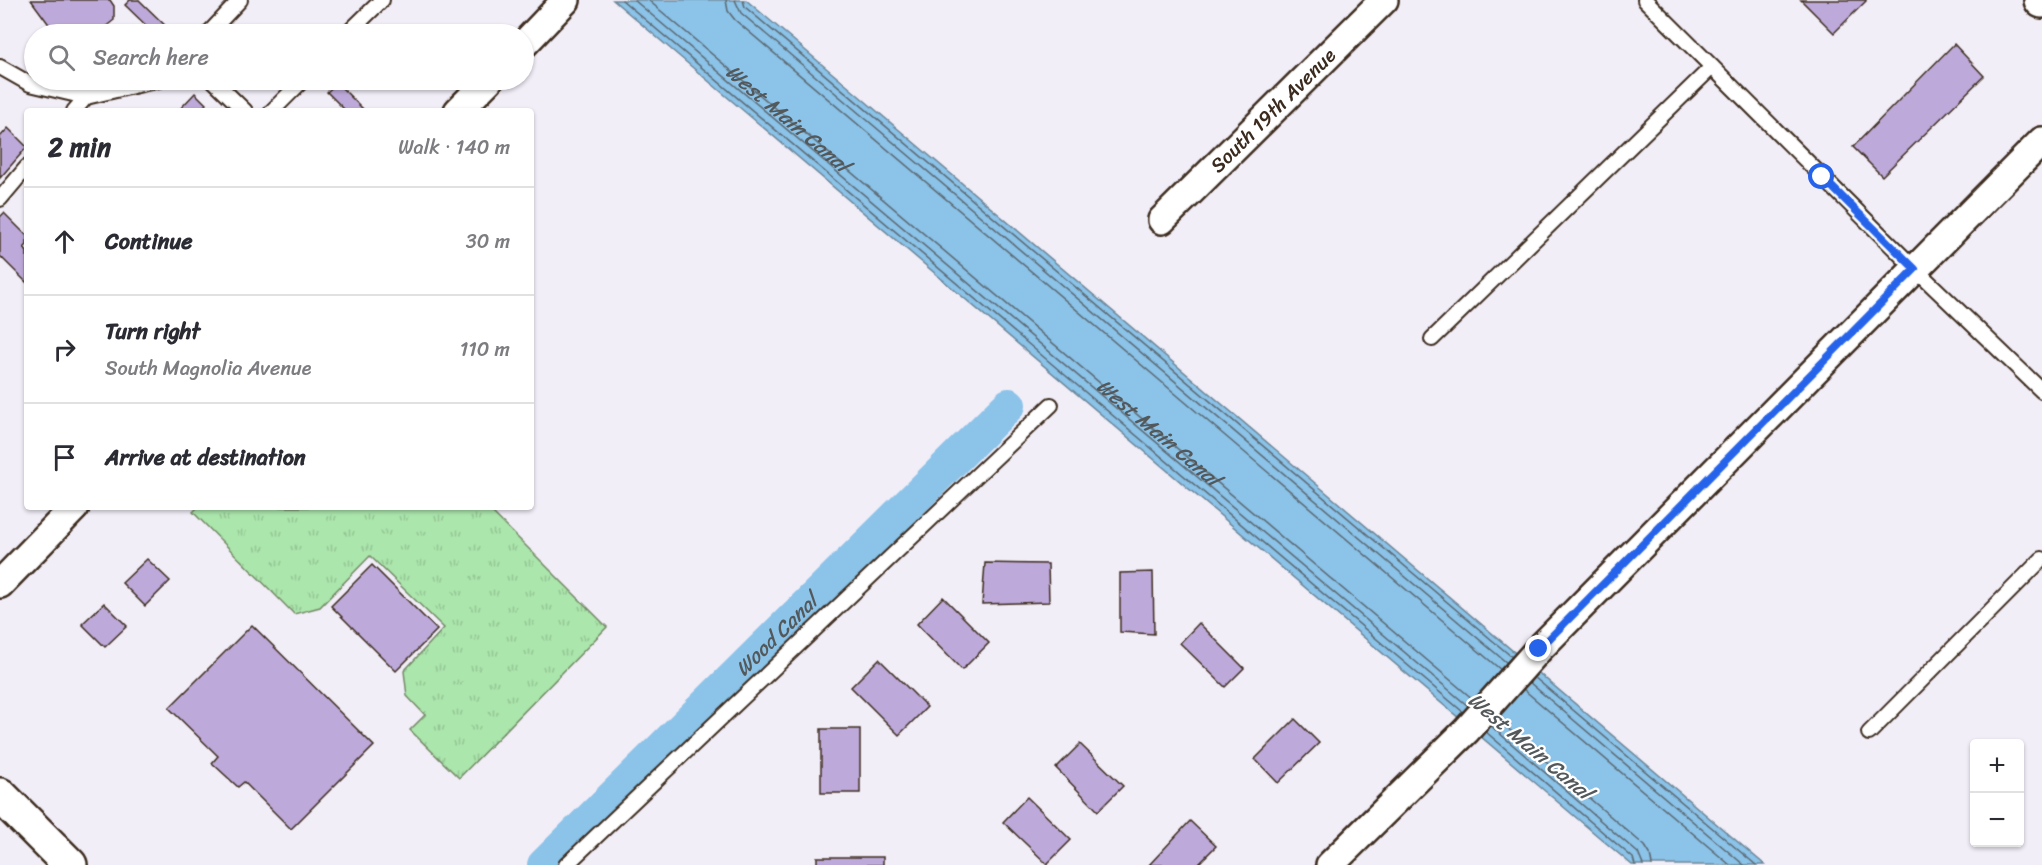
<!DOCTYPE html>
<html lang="en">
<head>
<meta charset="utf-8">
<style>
	body { margin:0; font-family:Sriracha,sans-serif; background:#f2f2f3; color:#2b2b33 }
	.controls { position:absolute; right:18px; bottom:18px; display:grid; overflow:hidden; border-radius:6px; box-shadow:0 2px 4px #0004 }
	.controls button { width:54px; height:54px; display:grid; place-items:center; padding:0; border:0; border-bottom:2px solid #e1e1e2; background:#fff; color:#2b2b33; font:30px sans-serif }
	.stop { position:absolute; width:18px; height:18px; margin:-14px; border:4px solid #2563eb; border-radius:50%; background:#fff }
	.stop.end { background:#2563eb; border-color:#fff; box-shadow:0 2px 6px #0008 }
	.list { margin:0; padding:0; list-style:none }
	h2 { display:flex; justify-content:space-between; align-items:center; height:78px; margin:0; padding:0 24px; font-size:26px }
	h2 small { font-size:20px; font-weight:400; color:#7c7c81 }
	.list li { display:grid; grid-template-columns:39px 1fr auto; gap:18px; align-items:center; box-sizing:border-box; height:108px; padding:0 24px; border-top:2px solid #e1e1e2 }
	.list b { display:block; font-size:22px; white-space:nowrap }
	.list p { margin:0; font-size:20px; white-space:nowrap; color:#7c7c81 }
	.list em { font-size:20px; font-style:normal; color:#7c7c81 }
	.icon { flex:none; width:33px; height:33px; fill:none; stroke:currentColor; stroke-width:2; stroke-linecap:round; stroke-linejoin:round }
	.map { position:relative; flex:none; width:2042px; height:865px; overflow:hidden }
	.search { position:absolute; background:#fff; box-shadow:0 2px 4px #0004; left:24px; top:24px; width:510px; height:66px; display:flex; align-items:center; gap:15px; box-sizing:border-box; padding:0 21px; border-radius:33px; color:#7c7c81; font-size:22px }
	.panel { position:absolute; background:#fff; box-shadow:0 2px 4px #0004; left:24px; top:108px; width:510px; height:402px; border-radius:6px }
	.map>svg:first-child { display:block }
</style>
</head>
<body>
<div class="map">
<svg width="2042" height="865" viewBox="0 0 2042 865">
	<defs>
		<pattern id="grass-tufts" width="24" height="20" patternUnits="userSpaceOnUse" patternTransform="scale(1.5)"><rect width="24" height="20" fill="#abe6ac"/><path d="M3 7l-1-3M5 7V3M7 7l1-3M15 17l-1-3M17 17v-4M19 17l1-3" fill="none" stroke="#94c594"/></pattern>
	</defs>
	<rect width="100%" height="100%" fill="#f2eef8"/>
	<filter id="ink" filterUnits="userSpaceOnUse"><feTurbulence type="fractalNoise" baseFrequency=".0167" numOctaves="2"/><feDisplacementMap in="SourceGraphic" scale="12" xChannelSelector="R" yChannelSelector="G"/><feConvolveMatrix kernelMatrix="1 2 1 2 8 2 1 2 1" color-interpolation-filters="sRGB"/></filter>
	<g filter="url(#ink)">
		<!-- grass -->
		<polygon fill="url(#grass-tufts)" stroke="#738865" stroke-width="1.5" points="198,507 487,507 607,627 459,778 410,730 425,715 407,696 404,671 444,628 370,556 320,607 294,614 193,512"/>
		<!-- water -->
		<polygon fill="#8bc3e9" stroke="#6b8698" stroke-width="1.5" points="613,0 746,0 1765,865 1632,865"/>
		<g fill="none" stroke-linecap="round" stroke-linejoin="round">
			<!-- shore -->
			<g stroke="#5b676f" stroke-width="1.5">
				<polyline points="622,0 1463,712"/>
				<polyline points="634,0 1468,706"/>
				<path id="s1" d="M648,0L1474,700"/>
				<polyline points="726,0 728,11 735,20 1501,670"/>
				<polyline points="735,0 741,13 1507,663"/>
				<polyline points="743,0 745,7 1512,657"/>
				<polyline points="1534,677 1756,865"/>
				<polyline points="1529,682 1744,865"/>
				<polyline points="1523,689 1730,865"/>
				<polyline points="1497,719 1645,846 1650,854 1652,865"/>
				<polyline points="1491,726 1638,853 1643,865"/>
				<polyline points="1486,732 1633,858 1635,865"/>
			</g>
			<!-- canal -->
			<path stroke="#8bc3e9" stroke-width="34" id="s2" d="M544,865L1009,405"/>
		</g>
		<!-- building -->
		<g fill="#beaada" stroke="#3b2a1e" stroke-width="1.5">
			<polygon points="31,0 110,0 114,6 114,20 104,28 109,34 56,34"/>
			<polygon points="130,0 139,0 174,34 155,34 125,5"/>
			<polygon points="1801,0 1866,0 1866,1 1834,33"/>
			<polygon points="1954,44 1984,76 1882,176 1853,147"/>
			<polygon points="337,83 365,111 346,111 327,92"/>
			<polygon points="195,93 206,104 200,111 178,111"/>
			<polygon points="8,128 27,147 0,178 0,137"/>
			<polygon points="4,213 27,236 27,245 24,248 27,252 27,283 0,256 0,217"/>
			<polygon points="147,559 170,581 145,606 122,583"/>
			<polygon points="985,563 1048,564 1049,602 982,604"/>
			<polygon points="372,565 437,630 396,671 331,606"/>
			<polygon points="1153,572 1154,634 1120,632 1120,573"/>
			<polygon points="943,597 989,643 962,670 917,624"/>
			<polygon points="104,603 127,626 105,647 82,624"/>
			<polygon points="1199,623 1244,668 1225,687 1180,643"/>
			<polygon points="252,625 374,746 291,829 244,782 238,787 212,763 218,756 169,708"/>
			<polygon points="879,659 927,707 899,735 851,687"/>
			<polygon points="1295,719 1319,743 1278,783 1255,759"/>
			<rect x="821" y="729" width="39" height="64"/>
			<polygon points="1080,744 1123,786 1098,811 1056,768"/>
			<polygon points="1027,797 1071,840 1047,864 1003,822"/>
			<polygon points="1190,821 1216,846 1197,865 1149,865"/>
			<rect x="817" y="857" width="66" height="8"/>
		</g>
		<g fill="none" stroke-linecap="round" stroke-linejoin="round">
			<defs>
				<g id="lane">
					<polyline points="1645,0 1915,269 2042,391"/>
					<polyline points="208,34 240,0"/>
					<polyline points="347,34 382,0"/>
					<polyline points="0,67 30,84 86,97 159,80"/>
					<polyline points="213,80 245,111"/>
					<polyline points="74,111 86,97"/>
					<polyline points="272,111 303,80"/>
					<polyline points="0,199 27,167"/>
					<polyline points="1432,339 1712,67"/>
					<polyline points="1869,733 2042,559"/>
					<polyline points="566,865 1051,405"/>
				</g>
				<g id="street">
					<polyline points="524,44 566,0"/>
					<polyline points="458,111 489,80"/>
					<path id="s3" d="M1162,220L1384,0"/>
					<polyline points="0,584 75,507"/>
					<polyline points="1330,865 1466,731 1539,649 2042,141"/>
				</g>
				<g id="secondary">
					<polyline points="2041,0 2042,1"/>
					<polyline points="0,795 70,865"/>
				</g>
			</defs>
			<!-- lane casing -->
			<use href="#lane" stroke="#3b2a1e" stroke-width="18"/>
			<!-- street casing -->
			<use href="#street" stroke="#3b2a1e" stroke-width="32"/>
			<!-- secondary casing -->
			<use href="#secondary" stroke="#3b2a1e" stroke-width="38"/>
			<!-- lane -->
			<use href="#lane" stroke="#fff" stroke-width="14"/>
			<!-- street -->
			<use href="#street" stroke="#fff" stroke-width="27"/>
			<!-- secondary -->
			<use href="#secondary" stroke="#fff" stroke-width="33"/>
		</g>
	</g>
	<g fill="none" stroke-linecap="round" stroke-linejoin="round" filter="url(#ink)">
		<!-- route -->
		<polyline stroke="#2563eb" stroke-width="8" points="1539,649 1915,269 1822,177"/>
	</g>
	<g text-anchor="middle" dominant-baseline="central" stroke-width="4.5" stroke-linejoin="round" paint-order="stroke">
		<!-- street labels -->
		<g font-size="20" fill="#3b2a1e" stroke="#fff">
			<text stroke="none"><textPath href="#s3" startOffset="156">South 19th Avenue</textPath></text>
		</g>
		<!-- water labels -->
		<g font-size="21" font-style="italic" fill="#53585b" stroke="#fff">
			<text stroke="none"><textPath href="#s1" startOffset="183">West Main Canal</textPath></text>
			<text stroke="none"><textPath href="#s1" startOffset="669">West Main Canal</textPath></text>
			<text stroke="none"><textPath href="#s2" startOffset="327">Wood Canal</textPath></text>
			<text transform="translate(1530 746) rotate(40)">West Main Canal</text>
		</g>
	</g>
</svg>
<div class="controls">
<button>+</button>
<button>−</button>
</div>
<div class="stop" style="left:1822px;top:177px"></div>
<div class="stop end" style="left:1539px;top:649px"></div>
<div class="search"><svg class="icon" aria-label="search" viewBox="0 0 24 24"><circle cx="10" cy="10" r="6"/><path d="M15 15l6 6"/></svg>Search here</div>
<section class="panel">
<h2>2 min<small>Walk · 140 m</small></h2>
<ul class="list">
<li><svg class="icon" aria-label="ahead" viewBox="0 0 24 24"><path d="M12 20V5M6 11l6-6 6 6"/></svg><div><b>Continue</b></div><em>30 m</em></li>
<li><svg class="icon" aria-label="right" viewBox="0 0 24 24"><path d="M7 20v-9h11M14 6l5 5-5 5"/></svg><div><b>Turn right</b><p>South Magnolia Avenue</p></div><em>110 m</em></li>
<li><svg class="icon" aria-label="arrive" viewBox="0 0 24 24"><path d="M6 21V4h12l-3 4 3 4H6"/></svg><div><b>Arrive at destination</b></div></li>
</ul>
</section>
</div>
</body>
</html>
